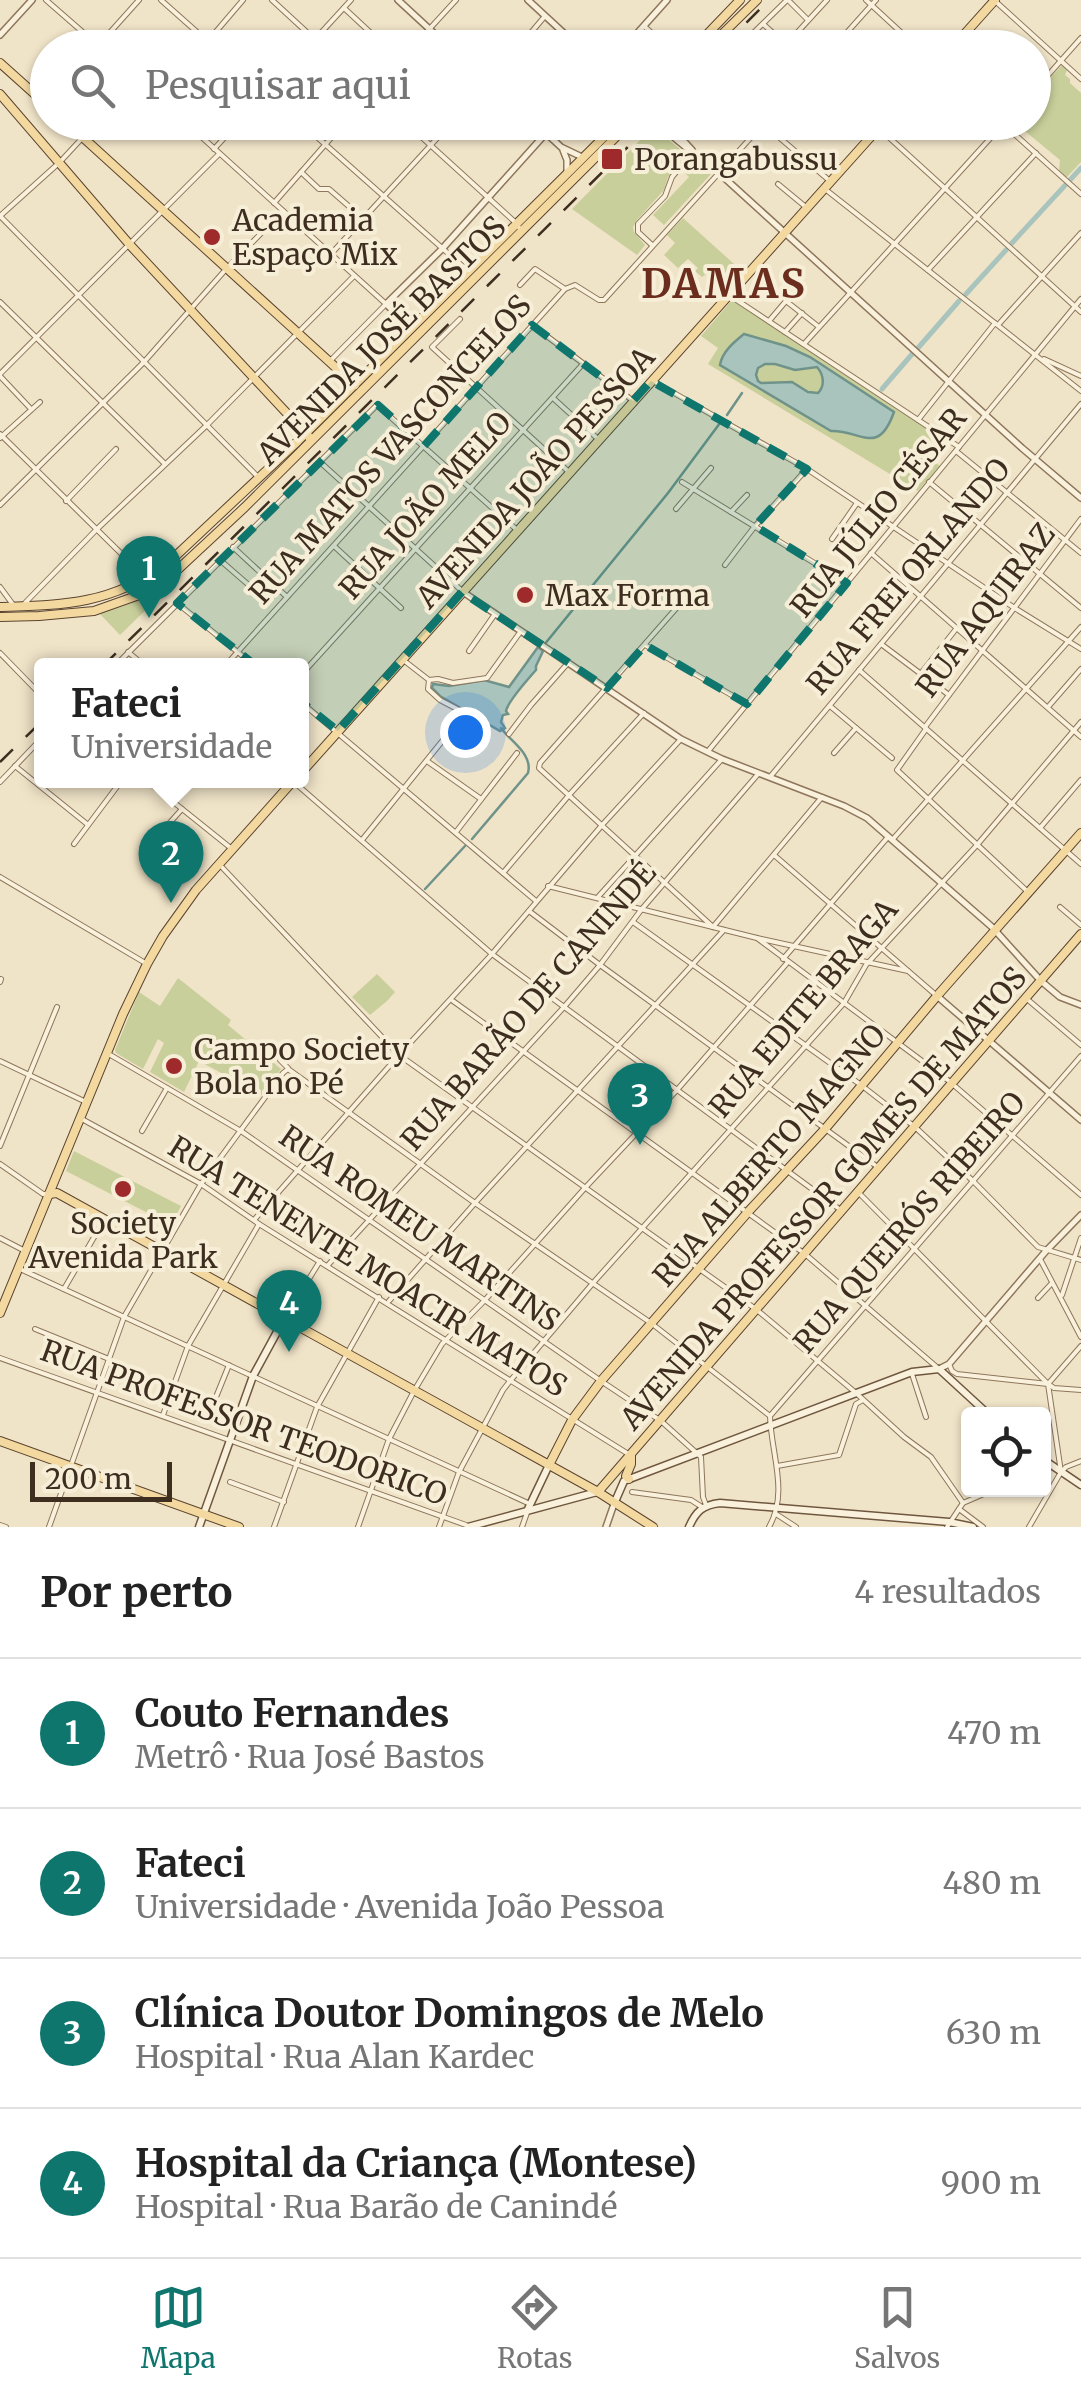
<!DOCTYPE html>
<html lang="pt">
<head>
<meta charset="utf-8">
<style>
	body { margin:0; font-family:Merriweather,serif; background:#f2f2f2; color:#222 }
	.controls { position:absolute; right:30px; bottom:30px; display:grid; overflow:hidden; border-radius:10px; box-shadow:0 2px 8px #0004 }
	.controls button { width:90px; height:90px; display:grid; place-items:center; padding:0; border:0; border-bottom:2px solid #e0e0e0; background:#fff; color:#222; font:50px sans-serif }
	.scale { position:absolute; left:30px; bottom:25px; width:142px; box-sizing:border-box; padding-left:10px; border:5px solid #3d2e20; border-top:0; font-size:28px; line-height:35px; white-space:nowrap; color:#3d2e20; -webkit-text-stroke:8px #f7eed8; paint-order:stroke }
	.you { position:absolute; left:465px; top:732px; width:35px; height:35px; margin:-25px; border:8px solid #fff; border-radius:50%; background:#1a73e8; box-shadow:0 0 0 15px #1a73e833 }
	.badge { display:grid; place-items:center; width:65px; height:65px; border-radius:50%; background:#0f766e; color:#fff; font-size:32px; font-weight:700 }
	.pin { position:absolute; translate:-50% -82px; filter:drop-shadow(0 2px 5px #0008) }
	.pin::after { content:''; position:absolute; top:52px; width:35px; height:30px; background:inherit; clip-path:polygon(0 0,100% 0,50% 100%) }
	.popup { position:absolute; left:34px; top:658px; width:275px; height:130px; box-sizing:border-box; display:grid; place-content:center; border-radius:10px; background:#fff; filter:drop-shadow(0 2px 8px #0005); font-size:32px; white-space:nowrap; color:#767676 }
	.popup b { font-size:38px; color:#222 }
	.popup::after { content:''; position:absolute; left:50%; top:100%; margin-left:-20px; border:20px solid transparent; border-top-color:#fff }
	.list { margin:0; padding:0; list-style:none }
	h2 { display:flex; justify-content:space-between; align-items:center; height:130px; margin:0; padding:0 40px; font-size:42px }
	h2 small { font-size:32px; font-weight:400; color:#767676 }
	.list li { display:grid; grid-template-columns:65px 1fr auto; gap:30px; align-items:center; box-sizing:border-box; height:150px; padding:0 40px; border-top:2px solid #e0e0e0 }
	.list b { display:block; font-size:38px; white-space:nowrap }
	.list p { margin:0; font-size:32px; white-space:nowrap; color:#767676 }
	.list em { font-size:32px; font-style:normal; color:#767676 }
	.icon { flex:none; width:55px; height:55px; fill:none; stroke:currentColor; stroke-width:2; stroke-linecap:round; stroke-linejoin:round }
	.map { position:relative; flex:none; width:1081px; height:1527px; overflow:hidden }
	.search { position:absolute; background:#fff; box-shadow:0 2px 8px #0004; left:30px; right:30px; top:30px; height:110px; display:flex; align-items:center; gap:25px; box-sizing:border-box; padding:0 35px; border-radius:55px; color:#767676; font-size:38px }
	.sheet { height:730px; background:#fff }
	nav { display:flex; justify-content:space-around; align-items:center; box-sizing:border-box; height:140px; border-top:2px solid #e0e0e0; background:#fff; font-size:28px; color:#767676 }
	nav a { display:grid; justify-items:center; gap:5px }
	nav .on { color:#0f766e }
	.map>svg:first-child { display:block }
</style>
</head>
<body>
<div class="map">
<svg width="1081" height="1527" viewBox="0 0 1081 1527">
	<rect width="100%" height="100%" fill="#f0e4c8"/>
	<!-- green -->
	<g fill="#c9cf9b">
		<polygon points="1062,65 1067,70 1065,75 1070,79 1070,83 1081,93 1081,162 1066,178 1059,171 1060,160 1015,123 1034,122 1034,95"/>
		<polygon points="655,125 658,131 686,154 668,177 664,190 637,220 633,227 634,232 645,245 637,255 572,209"/>
		<polygon points="693,160 711,174 664,225 653,215 689,177 683,171"/>
		<polygon points="683,218 743,272 724,292 706,274 702,277 695,271 698,268 688,259 678,268 664,255 675,243 667,235"/>
		<polygon points="732,300 935,434 923,454 940,466 918,491 708,364 718,348 701,336"/>
		<path d="M158,588L167,595L162,594L120,635L99,613C119,607 143,602 158,588Z"/>
		<polygon points="377,974 395,992 387,1001 370,1015 352,997"/>
		<polygon points="178,978 231,1020 228,1025 281,1069 262,1095 199,1061 184,1092 150,1072 164,1043 158,1039 143,1069 116,1053 115,1050 139,992 160,1006"/>
		<polygon points="74,1151 181,1206 171,1225 66,1171"/>
	</g>
	<!-- water -->
	<g fill="#a9c4bc" stroke="#6f938a" stroke-width="2.5" fill-rule="evenodd">
		<path d="M744,334L786,346L810,357L894,412C878,457 861,430 831,431L720,365C722,352 734,342 744,334ZM765,364H775L795,370L817,367C824,375 825,386 818,393L808,392L792,382L761,383L758,381L756,375L758,368Z"/>
		<path d="M538,647L543,651L536,666V670C529,678 508,701 506,711L508,714L503,715L501,722L505,728L500,731L440,696L432,688L433,684L449,686L484,680L509,687Z"/>
	</g>
	<g fill="none" stroke-linecap="round" stroke-linejoin="round">
		<!-- stream -->
		<g stroke="#6f938a" stroke-width="2.5">
			<polyline points="727,415 742,393"/>
			<polyline points="544,645 668,493 720,423"/>
			<path d="M472,839L528,773C533,754 511,742 501,728"/>
			<polyline points="425,889 465,846"/>
		</g>
		<!-- canal -->
		<g stroke="#a9c4bc" stroke-width="5">
			<polyline points="1012,243 1081,168"/>
			<polyline points="966,294 1006,250"/>
			<polyline points="918,348 959,301"/>
			<polyline points="882,389 913,353"/>
		</g>
		<defs>
			<g id="minor">
				<polyline points="46,0 101,48"/>
				<polyline points="161,0 215,48"/>
				<polyline points="272,0 324,48"/>
				<polyline points="788,0 808,20"/>
				<polyline points="866,0 918,48"/>
				<polyline points="994,0 1081,79"/>
				<polyline points="344,8 387,48"/>
				<polyline points="763,24 790,48"/>
				<polyline points="644,26 668,48"/>
				<polyline points="96,48 139,0"/>
				<polyline points="202,48 243,0"/>
				<polyline points="307,48 351,0"/>
				<polyline points="412,48 456,0"/>
				<polyline points="518,48 545,16"/>
				<polyline points="738,48 787,0"/>
				<polyline points="783,48 827,0"/>
				<polyline points="833,48 876,0"/>
				<polyline points="1034,91 1081,38"/>
				<polyline points="185,122 386,304 331,360"/>
				<polyline points="300,122 468,271"/>
				<polyline points="405,122 516,223 522,232"/>
				<polyline points="758,122 766,126 831,182"/>
				<polyline points="872,122 1081,312"/>
				<polyline points="1001,122 1081,194"/>
				<polyline points="214,149 239,122"/>
				<polyline points="301,172 319,189 329,189 352,209 354,216 359,221"/>
				<polyline points="778,184 807,208"/>
				<polyline points="825,189 1081,391"/>
				<polyline points="274,203 345,122"/>
				<polyline points="0,216 259,478"/>
				<polyline points="0,216 60,162 97,122"/>
				<polyline points="652,245 638,232 638,224 665,196 672,177 693,152"/>
				<polyline points="330,255 452,122"/>
				<polyline points="928,270 1036,153"/>
				<polyline points="520,285 535,269 565,289"/>
				<polyline points="729,295 959,447"/>
				<polyline points="0,302 165,464"/>
				<polyline points="460,319 432,347 570,473"/>
				<polyline points="769,321 786,301 819,327"/>
				<polyline points="532,325 632,400"/>
				<polyline points="998,325 1081,233"/>
				<polyline points="785,332 802,313"/>
				<polyline points="804,344 1005,122"/>
				<polyline points="1044,359 1081,376"/>
				<polyline points="0,374 219,154"/>
				<polyline points="0,376 31,409"/>
				<polyline points="653,381 807,469 1013,607 1081,649"/>
				<polyline points="553,398 598,439"/>
				<polyline points="918,420 995,323"/>
				<polyline points="0,434 146,578"/>
				<polyline points="0,438 40,402"/>
				<polyline points="956,451 1081,553"/>
				<polyline points="320,462 461,590"/>
				<polyline points="682,482 847,583"/>
				<polyline points="929,482 1081,608"/>
				<polyline points="66,501 116,449"/>
				<polyline points="0,505 144,362 227,268 283,211"/>
				<polyline points="676,509 711,468"/>
				<polyline points="731,512 747,495"/>
				<polyline points="832,539 857,503"/>
				<polyline points="334,546 401,608"/>
				<polyline points="233,547 287,597"/>
				<polyline points="871,553 1081,737"/>
				<polyline points="220,560 259,594"/>
				<polyline points="725,565 755,526 806,470"/>
				<polyline points="0,587 14,606"/>
				<polyline points="25,603 96,530 207,425 354,276"/>
				<polyline points="177,603 255,666"/>
				<polyline points="680,604 540,763 539,768 713,927"/>
				<polyline points="881,644 949,695"/>
				<polyline points="645,645 747,704"/>
				<polyline points="469,651 495,614"/>
				<polyline points="128,652 145,666"/>
				<polyline points="0,653 41,695"/>
				<polyline points="402,659 429,680 428,689 440,700 480,721"/>
				<polyline points="115,666 377,405 517,530"/>
				<polyline points="225,666 565,289 575,285 599,300 604,300 765,122"/>
				<polyline points="859,670 1081,864"/>
				<polyline points="922,672 956,629"/>
				<polyline points="301,675 582,365"/>
				<polyline points="429,680 438,679 453,683 487,678 521,631"/>
				<polyline points="301,702 536,901"/>
				<polyline points="830,706 892,758"/>
				<polyline points="1048,707 1081,669"/>
				<polyline points="925,727 1081,519"/>
				<polyline points="926,729 897,770 1028,892"/>
				<polyline points="509,734 531,705 568,663"/>
				<polyline points="709,750 1081,299"/>
				<polyline points="834,753 856,728"/>
				<polyline points="427,761 481,799"/>
				<polyline points="15,766 87,824"/>
				<polyline points="770,777 1081,404"/>
				<polyline points="146,780 232,849"/>
				<polyline points="0,782 41,739"/>
				<polyline points="295,783 492,954 842,1211"/>
				<polyline points="204,784 207,780"/>
				<polyline points="1040,828 1081,780"/>
				<polyline points="456,832 517,753"/>
				<polyline points="157,837 182,809"/>
				<polyline points="893,839 1081,627"/>
				<polyline points="362,840 465,713"/>
				<polyline points="74,844 122,780"/>
				<polyline points="774,855 937,996"/>
				<polyline points="219,864 399,1055 757,1310 856,1393 904,1437 931,1457 963,1503"/>
				<polyline points="503,873 570,794 644,713"/>
				<polyline points="0,877 147,964"/>
				<polyline points="548,886 757,938 908,971"/>
				<polyline points="598,897 722,759"/>
				<polyline points="1060,907 1081,925"/>
				<polyline points="529,911 600,965 879,1168"/>
				<polyline points="633,922 861,1085 915,1127 973,1181 1038,1247 1081,1260"/>
				<polyline points="713,927 822,797"/>
				<polyline points="757,938 949,1081 1081,1195"/>
				<polyline points="783,959 888,837"/>
				<polyline points="0,982 1,979"/>
				<polyline points="1027,999 1081,1045"/>
				<polyline points="453,1001 805,1254 939,1369"/>
				<polyline points="107,1053 241,1131 601,1381 661,1421 701,1457 703,1497 706,1505"/>
				<polyline points="281,1056 280,1060 288,1068"/>
				<polyline points="0,1061 86,1102"/>
				<polyline points="80,1118 201,1184 259,1224 630,1455"/>
				<polyline points="142,1131 167,1088"/>
				<polyline points="0,1146 57,1007"/>
				<polyline points="0,1164 43,1194 49,1194"/>
				<polyline points="858,1192 1048,1384 1061,1472"/>
				<polyline points="254,1220 399,1055 492,954 603,824 681,739"/>
				<polyline points="0,1238 25,1251"/>
				<polyline points="1040,1259 1081,1337"/>
				<polyline points="328,1265 564,1007 600,965 641,910 759,773"/>
				<polyline points="18,1268 530,1504"/>
				<polyline points="64,1289 104,1220"/>
				<polyline points="1062,1295 1081,1238"/>
				<polyline points="1038,1298 1052,1283"/>
				<polyline points="389,1301 475,1203 724,930"/>
				<polyline points="286,1316 320,1261"/>
				<polyline points="35,1329 109,1359"/>
				<polyline points="0,1358 466,1525"/>
				<polyline points="949,1364 952,1371 957,1374 1048,1384 1054,1388 1081,1390"/>
				<polyline points="912,1374 926,1417"/>
				<polyline points="1048,1384 1081,1346"/>
				<polyline points="214,1402 229,1365"/>
				<polyline points="163,1415 188,1346 259,1224"/>
				<polyline points="770,1416 1081,1056"/>
				<polyline points="777,1466 839,1455 856,1404 863,1400"/>
				<polyline points="230,1482 284,1502"/>
				<polyline points="632,1492 691,1500 702,1507"/>
				<polyline points="959,1509 983,1527"/>
				<polyline points="776,1514 796,1527"/>
				<polyline points="0,1525 6,1527"/>
				<path d="M49,1527L124,1317L201,1184L283,1073L288,1069L475,1203L651,1323L770,1416C771,1454 789,1492 769,1527"/>
				<polyline points="274,1527 317,1407 379,1297"/>
				<polyline points="358,1527 389,1439 414,1391 442,1344 485,1300 584,1189 677,1090 788,962"/>
				<polyline points="439,1527 459,1472 503,1390 510,1381 593,1283 844,1003 866,965 977,845 1081,722"/>
				<polyline points="522,1527 528,1510"/>
				<polyline points="947,1527 963,1503 993,1490"/>
				<polyline points="1029,1527 1061,1472 1066,1467 1081,1461"/>
			</g>
			<g id="tertiary">
				<polyline points="398,0 450,48"/>
				<polyline points="528,0 580,48"/>
				<polyline points="0,35 32,0"/>
				<polyline points="624,48 667,0"/>
				<polyline points="534,122 561,147 584,158"/>
				<path d="M657,122C676,141 697,156 719,173L1022,448L1081,498"/>
				<polyline points="666,122 692,150"/>
				<polyline points="563,150 567,160 567,172"/>
				<polyline points="412,329 386,304 442,249 556,122"/>
				<polyline points="463,592 681,739 722,759 844,806 867,818 992,927 1041,981 1060,997 1081,1005"/>
				<polyline points="937,996 1081,1120"/>
				<polyline points="939,1369 949,1364 1046,1251 1081,1215"/>
				<polyline points="606,1527 614,1504"/>
			</g>
			<g id="secondary">
				<polyline points="1044,1460 1081,1485"/>
				<polyline points="614,1504 624,1481 912,1372 939,1369 988,1414"/>
				<polyline points="528,1509 549,1465"/>
				<polyline points="199,1527 253,1376 284,1319"/>
				<polyline points="468,1527 597,1492"/>
				<path d="M689,1527C696,1511 703,1505 720,1503L949,1522L973,1527"/>
			</g>
			<g id="primary">
				<polyline points="694,48 740,0"/>
				<polyline points="708,48 757,0"/>
				<polyline points="952,48 995,0"/>
				<polyline points="0,63 48,106"/>
				<polyline points="0,94 130,245 309,437"/>
				<polyline points="66,122 355,385"/>
				<path d="M0,607C66,605 110,604 166,565L298,441L619,122"/>
				<polyline points="0,617 39,616 94,611 142,594 173,574 245,507 631,122"/>
				<polyline points="301,773 884,122"/>
				<polyline points="49,1194 57,1193 598,1492 653,1527"/>
				<polyline points="0,1313 123,1014 147,964 163,936 196,890 294,780"/>
				<polyline points="0,1441 239,1527"/>
				<polyline points="549,1465 572,1420 601,1381 748,1212 825,1129 937,996 1081,833"/>
				<polyline points="629,1479 626,1476 631,1464 631,1456"/>
				<polyline points="598,1492 1081,934"/>
			</g>
		</defs>
		<!-- minor casing -->
		<use href="#minor" stroke="#8d765c" stroke-width="6"/>
		<!-- tertiary casing -->
		<use href="#tertiary" stroke="#8d765c" stroke-width="8"/>
		<!-- secondary casing -->
		<use href="#secondary" stroke="#6f573f" stroke-width="9"/>
		<!-- primary casing -->
		<use href="#primary" stroke="#5b4430" stroke-width="10"/>
		<!-- minor -->
		<use href="#minor" stroke="#faf1dc" stroke-width="4"/>
		<!-- tertiary -->
		<use href="#tertiary" stroke="#faf1dc" stroke-width="5"/>
		<!-- secondary -->
		<use href="#secondary" stroke="#faf1dc" stroke-width="6"/>
		<!-- primary -->
		<use href="#primary" stroke="#f3d9a0" stroke-width="8"/>
		<!-- rail -->
		<g stroke="#3d2e20" stroke-width="2.5" stroke-dasharray="18 18" stroke-linecap="butt">
			<polyline points="721,48 769,0"/>
			<polyline points="103,666 653,122"/>
			<polyline points="0,762 41,722"/>
		</g>
	</g>
	<!-- marked area -->
	<path fill="#0f766e" fill-opacity="0.2" stroke="#0f766e" stroke-width="8" stroke-dasharray="20 12" stroke-linejoin="round" d="M532,325L633,401L651,381L807,469L755,526L847,583L747,704L645,645L607,688L462,592L338,731L177,603L378,405L424,446Z"/>
	<!-- markers -->
	<g fill="#9e2a2b" stroke="#f7eed8" stroke-width="4">
		<rect x="600" y="147" width="24" height="24" rx="5"/>
		<circle cx="212" cy="237" r="10"/>
		<circle cx="525" cy="595" r="10"/>
		<circle cx="174" cy="1066" r="10"/>
		<circle cx="123" cy="1189" r="10"/>
	</g>
	<g text-anchor="middle" dominant-baseline="central" stroke-width="8" stroke-linejoin="round" paint-order="stroke">
		<!-- poi labels -->
		<g font-size="30" fill="#3d2e20" stroke="#f7eed8" text-anchor="start">
			<text x="634" y="159">Porangabussu</text>
			<text x="232" y="220">Academia<tspan x="232" dy="34">Espaço Mix</tspan></text>
			<text x="545" y="595">Max Forma</text>
			<text x="194" y="1049">Campo Society<tspan x="194" dy="34">Bola no Pé</tspan></text>
			<text x="123" y="1223" text-anchor="middle">Society<tspan x="123" dy="34">Avenida Park</tspan></text>
		</g>
		<!-- street labels -->
		<g font-size="30" fill="#3d2e20" stroke="#f7eed8">
			<text transform="translate(381 340) rotate(-45)">AVENIDA JOSÉ BASTOS</text>
			<text transform="translate(390 449) rotate(-48)">RUA MATOS VASCONCELOS</text>
			<text transform="translate(535 477) rotate(-48)">AVENIDA JOÃO PESSOA</text>
			<text transform="translate(425 505) rotate(-48)">RUA JOÃO MELO</text>
			<text transform="translate(878 512) rotate(-51)">RUA JÚLIO CÉSAR</text>
			<text transform="translate(908 576) rotate(-50)">RUA FREI ORLANDO</text>
			<text transform="translate(985 610) rotate(-53)">RUA AQUIRAZ</text>
			<text transform="translate(528 1006) rotate(-49)">RUA BARÃO DE CANINDÉ</text>
			<text transform="translate(803 1008) rotate(-50)">RUA EDITE BRAGA</text>
			<text transform="translate(769 1155) rotate(-49)">RUA ALBERTO MAGNO</text>
			<text transform="translate(823 1198) rotate(-49)">AVENIDA PROFESSOR GOMES DE MATOS</text>
			<text transform="translate(909 1222) rotate(-49)">RUA QUEIRÓS RIBEIRO</text>
			<text transform="translate(420 1228) rotate(35)">RUA ROMEU MARTINS</text>
			<text transform="translate(368 1266) rotate(32)">RUA TENENTE MOACIR MATOS</text>
			<text transform="translate(244 1422) rotate(20)">RUA PROFESSOR TEODORICO</text>
		</g>
		<!-- district labels -->
		<g font-size="40" font-weight="bold" letter-spacing="2.5" fill="#6b2e1e" stroke="#f7eed8">
			<text x="724" y="284">DAMAS</text>
		</g>
	</g>
</svg>
<div class="controls">
<button><svg class="icon" aria-label="locate" viewBox="0 0 24 24"><circle cx="12" cy="12" r="6"/><path d="M12 2v4M12 18v4M2 12h4M18 12h4"/></svg></button>
</div>
<div class="scale">200 m</div>
<div class="you"></div>
<div class="pin badge" style="left:149px;top:618px">1</div>
<div class="pin badge" style="left:171px;top:903px">2</div>
<div class="popup"><b>Fateci</b>Universidade</div>
<div class="pin badge" style="left:640px;top:1145px">3</div>
<div class="pin badge" style="left:289px;top:1352px">4</div>
<div class="search"><svg class="icon" aria-label="search" viewBox="0 0 24 24"><circle cx="10" cy="10" r="6"/><path d="M15 15l6 6"/></svg>Pesquisar aqui</div>
</div>
<section class="sheet">
<h2>Por perto<small>4 resultados</small></h2>
<ul class="list">
<li><span class="badge">1</span><div><b>Couto Fernandes</b><p>Metrô · Rua José Bastos</p></div><em>470 m</em></li>
<li><span class="badge">2</span><div><b>Fateci</b><p>Universidade · Avenida João Pessoa</p></div><em>480 m</em></li>
<li><span class="badge">3</span><div><b>Clínica Doutor Domingos de Melo</b><p>Hospital · Rua Alan Kardec</p></div><em>630 m</em></li>
<li><span class="badge">4</span><div><b>Hospital da Criança (Montese)</b><p>Hospital · Rua Barão de Canindé</p></div><em>900 m</em></li>
</ul>
</section>
<nav>
<a class="on"><svg class="icon" aria-label="map" viewBox="0 0 24 24"><path d="M3 6l6-2 6 2 6-2v14l-6 2-6-2-6 2zM9 4v14M15 6v14"/></svg>Mapa</a>
<a><svg class="icon" aria-label="directions" viewBox="0 0 24 24"><path d="M12 3l9 9-9 9-9-9zM9 14v-3h6M13 9l2 2-2 2"/></svg>Rotas</a>
<a><svg class="icon" aria-label="saved" viewBox="0 0 24 24"><path d="M7 4h10v16l-5-4-5 4z"/></svg>Salvos</a>
</nav>
</body>
</html>
